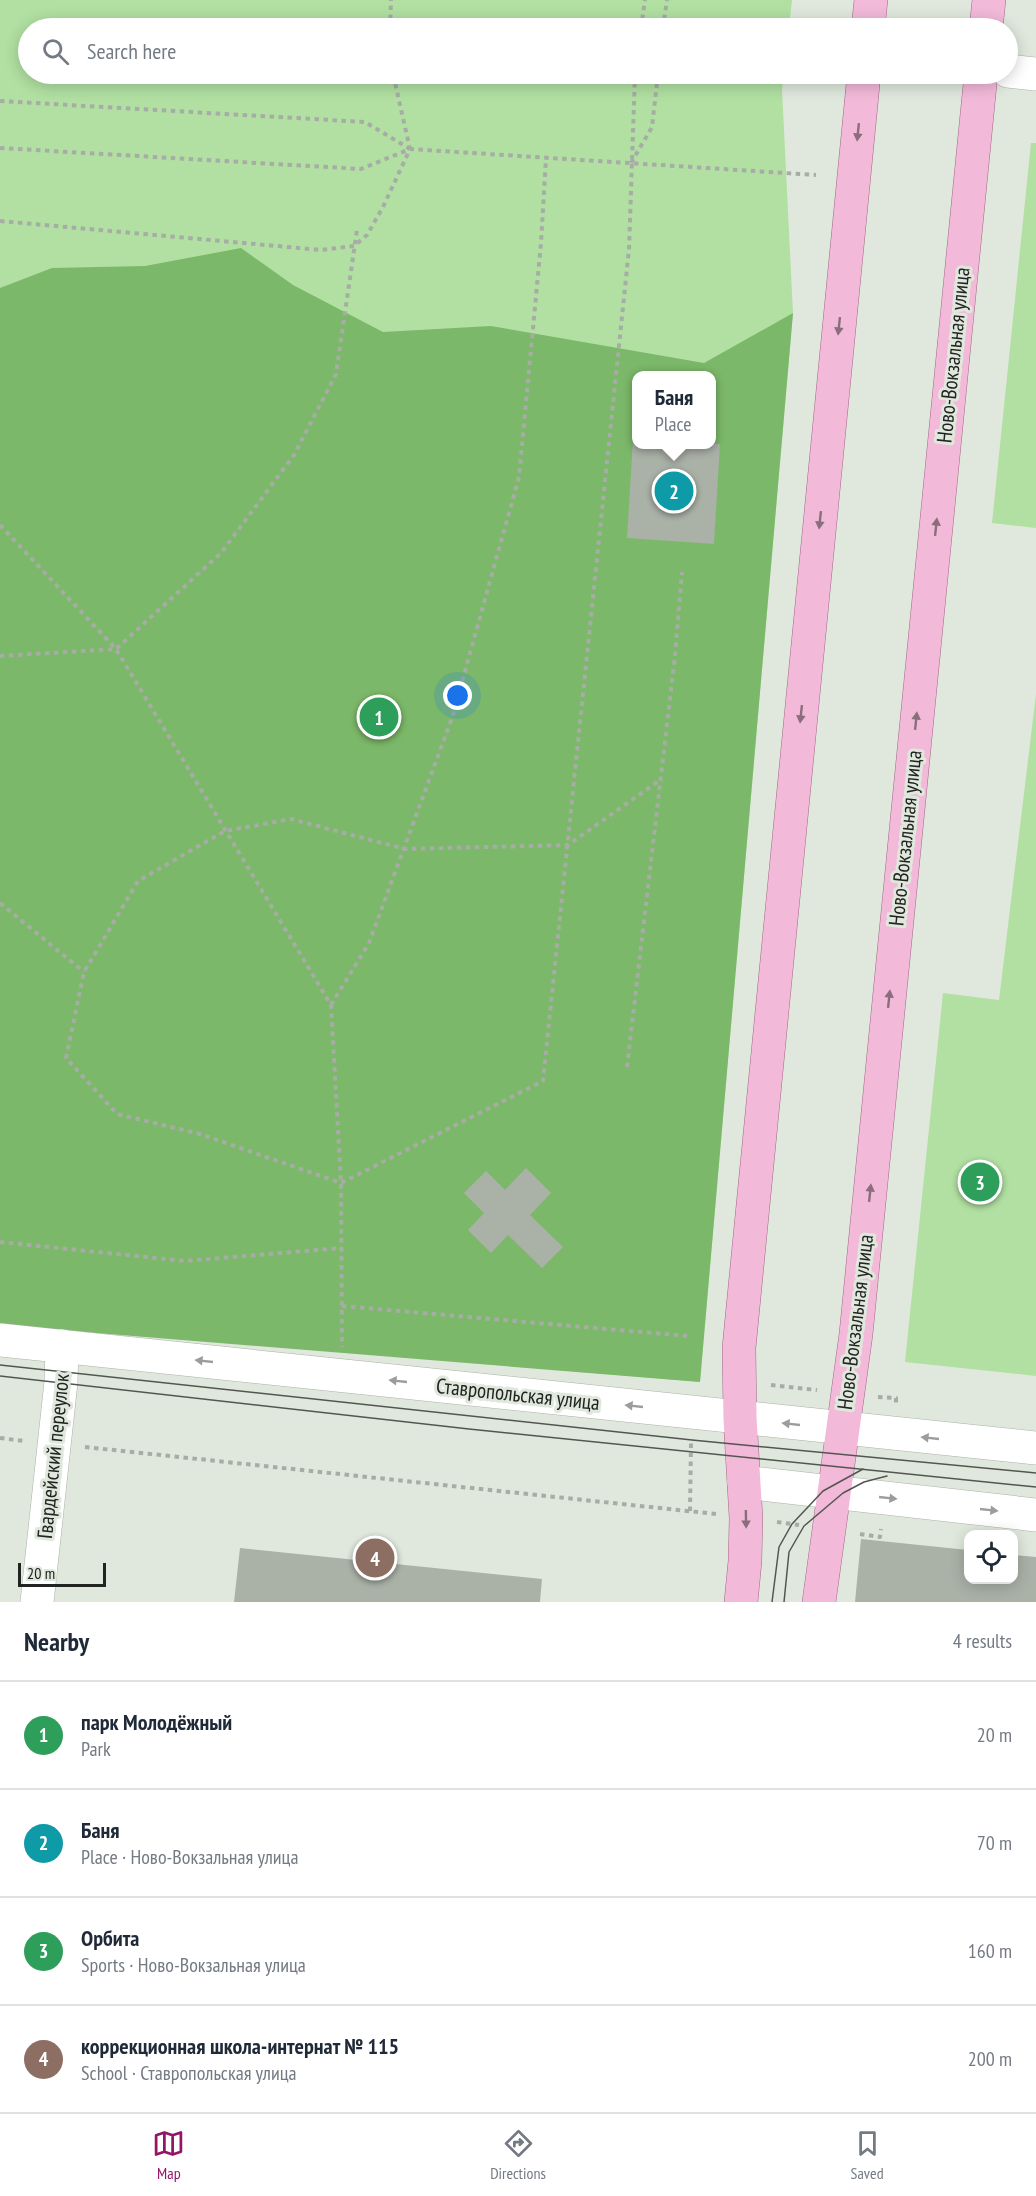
<!DOCTYPE html>
<html lang="en">
<head>
<meta charset="utf-8">
<style>
	body { margin:0; font-family:"PT Sans Narrow",sans-serif; background:#f6f6f7; color:#1f2937 }
	.controls { position:absolute; right:18px; bottom:18px; display:grid; overflow:hidden; border-radius:12px; box-shadow:0 3px 15px #0003 }
	.controls button { width:54px; height:54px; display:grid; place-items:center; padding:0; border:0; border-bottom:2px solid #e0e1e3; background:#fff; color:#1f2937; font:30px sans-serif }
	.scale { position:absolute; left:18px; bottom:15px; width:88px; box-sizing:border-box; padding-left:6px; border:3px solid #212420; border-top:0; font-size:16px; line-height:21px; white-space:nowrap; color:#212420; -webkit-text-stroke:4px #e0e8dd; paint-order:stroke }
	.you { position:absolute; left:458px; top:696px; width:21px; height:21px; margin:-15px; border:4px solid #fff; border-radius:50%; background:#1a73e8; box-shadow:0 0 0 9px #1a73e833 }
	.badge { display:grid; place-items:center; width:39px; height:39px; border-radius:50%; background:#96136a; color:#fff; font-size:20px; font-weight:700 }
	.pin { position:absolute; translate:-50% -50%; border:3px solid #fff; box-shadow:0 2px 6px #0006 }
	.popup { position:absolute; left:632px; top:371px; width:84px; height:78px; box-sizing:border-box; display:grid; place-content:center; border-radius:12px; background:#fff; filter:drop-shadow(0 2px 4px #0005); font-size:20px; white-space:nowrap; color:#747a83 }
	.popup b { font-size:22px; color:#1f2937 }
	.popup::after { content:''; position:absolute; left:50%; top:100%; margin-left:-12px; border:12px solid transparent; border-top-color:#fff }
	.list { margin:0; padding:0; list-style:none }
	h2 { display:flex; justify-content:space-between; align-items:center; height:78px; margin:0; padding:0 24px; font-size:26px }
	h2 small { font-size:20px; font-weight:400; color:#747a83 }
	.list li { display:grid; grid-template-columns:39px 1fr auto; gap:18px; align-items:center; box-sizing:border-box; height:108px; padding:0 24px; border-top:2px solid #e0e1e3 }
	.list b { display:block; font-size:22px; white-space:nowrap }
	.list p { margin:0; font-size:20px; white-space:nowrap; color:#747a83 }
	.list em { font-size:20px; font-style:normal; color:#747a83 }
	.icon { flex:none; width:33px; height:33px; fill:none; stroke:currentColor; stroke-width:2; stroke-linecap:round; stroke-linejoin:round }
	.map { position:relative; flex:none; width:1036px; height:1602px; overflow:hidden }
	.search { position:absolute; background:#fff; box-shadow:0 3px 15px #0003; left:18px; right:18px; top:18px; height:66px; display:flex; align-items:center; gap:15px; box-sizing:border-box; padding:0 21px; border-radius:33px; color:#747a83; font-size:22px }
	.sheet { height:510px; background:#fff }
	nav { display:flex; justify-content:space-around; align-items:center; box-sizing:border-box; height:84px; border-top:2px solid #e0e1e3; background:#fff; font-size:16px; color:#747a83 }
	nav a { display:grid; justify-items:center; gap:3px }
	nav .on { color:#96136a }
	.map>svg:first-child { display:block }
</style>
</head>
<body>
<div class="map">
<svg width="1036" height="1602" viewBox="0 0 1036 1602">
	<rect width="100%" height="100%" fill="#e0e8dd"/>
	<!-- green -->
	<g fill="#b1e0a2" fill-rule="evenodd">
		<path d="M0,0H792L789,28H28V74H784L782,89L793,313L700,1382L0,1323ZM636,376H712V444H636Z"/>
		<polygon points="1031,143 1036,143 1036,528 992,523"/>
		<polygon points="1036,694 1036,1376 905,1362 943,993 999,1000"/>
	</g>
	<!-- forest -->
	<path fill="#7cb869" fill-rule="evenodd" d="M241,248L293,285L383,332L491,326L704,363L793,313L700,1382L47,1329L0,1323V288L52,268L145,266ZM636,376H712V444H636Z"/>
	<!-- building -->
	<g fill="#aab1a7">
		<polygon points="633,439 636,439 636,444 720,444 714,544 627,538"/>
		<polygon points="526,1168 551,1193 530,1215 563,1247 542,1268 508,1235 491,1253 468,1230 484,1213 464,1193 486,1171 505,1190"/>
		<polygon points="861,1539 968,1550 968,1580 1014,1580 1014,1555 1036,1557 1036,1602 855,1602"/>
		<polygon points="240,1548 542,1579 540,1602 234,1602"/>
	</g>
	<g fill="none" stroke-linecap="round" stroke-linejoin="round">
		<defs>
			<g id="minor">
				<polyline points="1008,71 1036,74"/>
				<polyline points="0,1340 1036,1448"/>
				<polyline points="744,1482 1036,1515"/>
				<polyline points="37,1602 61,1382 62,1346"/>
			</g>
			<g id="major">
				<polyline points="868,28 871,0"/>
				<polyline points="986,28 989,0"/>
				<polyline points="741,1602 745,1561 746,1518 740,1418 739,1348 864,74"/>
				<polyline points="819,1602 856,1334 981,74"/>
			</g>
		</defs>
		<!-- minor casing -->
		<use href="#minor" stroke="#aab2a7" stroke-width="34"/>
		<!-- major casing -->
		<use href="#major" stroke="#a36787" stroke-width="34"/>
		<!-- path -->
		<g stroke="#a6ada4" stroke-width="4" stroke-dasharray="4.5 4.5" stroke-linecap="butt">
			<polyline points="390,28 391,0"/>
			<polyline points="641,28 645,0"/>
			<polyline points="663,28 667,0"/>
			<polyline points="635,74 629,249 543,1081 341,1183 200,1134 117,1114 66,1058 84,972 138,881 225,831 291,819 405,849 568,845 660,780"/>
			<polyline points="0,101 365,122 410,149"/>
			<polyline points="0,148 361,169 410,149 816,175"/>
			<polyline points="631,163 652,127 658,74"/>
			<polyline points="0,221 321,250 354,246 367,235 383,207 410,149 393,74"/>
			<polyline points="0,525 116,649 331,1005 341,1183 342,1347"/>
			<polyline points="0,656 116,649 221,553 294,455 336,374 357,230"/>
			<polyline points="0,903 84,972"/>
			<polyline points="331,1005 369,943 452,718 519,477 541,243 546,158"/>
			<polyline points="627,1067 675,656 682,572"/>
			<polyline points="0,1242 185,1261 341,1248"/>
			<polyline points="342,1306 687,1336"/>
			<polyline points="771,1385 817,1390"/>
			<polyline points="878,1397 896,1398 896,1403"/>
			<polyline points="0,1438 24,1441"/>
			<polyline points="85,1447 716,1514"/>
			<polyline points="690,1511 691,1443"/>
			<polyline points="777,1522 799,1525"/>
			<polyline points="860,1534 880,1537 881,1529"/>
		</g>
		<!-- minor -->
		<use href="#minor" stroke="#fff" stroke-width="33"/>
		<!-- major -->
		<use href="#major" stroke="#f2b9d9" stroke-width="33"/>
		<!-- tram -->
		<g stroke="#525651" stroke-width="1.5">
			<polyline points="0,1365 692,1440 1036,1473"/>
			<polyline points="0,1376 469,1429 1036,1487"/>
			<polyline points="772,1602 779,1547 792,1524 823,1491 863,1469"/>
			<polyline points="784,1602 789,1552 804,1526 843,1493 864,1482 887,1476"/>
		</g>
	</g>
	<!-- one-way arrows -->
	<defs><path id="oneway-solid" d="M-6-.8H1V-3.2L6.5 0L1 3.2V.8H-6Z" transform="scale(1.5)"/></defs>
	<g fill="#8a6e7c">
		<use href="#oneway-solid" transform="translate(858 132) rotate(96)"/>
		<use href="#oneway-solid" transform="translate(839 326) rotate(96)"/>
		<use href="#oneway-solid" transform="translate(820 520) rotate(96)"/>
		<use href="#oneway-solid" transform="translate(936 527) rotate(-84)"/>
		<use href="#oneway-solid" transform="translate(801 714) rotate(96)"/>
		<use href="#oneway-solid" transform="translate(916 721) rotate(-84)"/>
		<use href="#oneway-solid" transform="translate(889 999) rotate(-84)"/>
		<use href="#oneway-solid" transform="translate(870 1193) rotate(-84)"/>
		<use href="#oneway-solid" transform="translate(746 1519) rotate(89)"/>
	</g>
	<g fill="#9b9c9b">
		<use href="#oneway-solid" transform="translate(204 1361) rotate(-174)"/>
		<use href="#oneway-solid" transform="translate(398 1381) rotate(-174)"/>
		<use href="#oneway-solid" transform="translate(634 1406) rotate(-174)"/>
		<use href="#oneway-solid" transform="translate(791 1424) rotate(-174)"/>
		<use href="#oneway-solid" transform="translate(930 1438) rotate(-174)"/>
		<use href="#oneway-solid" transform="translate(888 1498) rotate(6)"/>
		<use href="#oneway-solid" transform="translate(989 1510) rotate(6)"/>
	</g>
	<g text-anchor="middle" dominant-baseline="central" stroke-width="6" stroke-linejoin="round" paint-order="stroke">
		<!-- street labels -->
		<g font-size="21" fill="#212420" stroke="#e0e8dd">
			<text transform="translate(953 355) rotate(-84)">Ново-Вокзальная улица</text>
			<text transform="translate(905 838) rotate(-84)">Ново-Вокзальная улица</text>
			<text transform="translate(855 1322) rotate(-83)">Ново-Вокзальная улица</text>
			<text transform="translate(518 1394) rotate(6)">Ставропольская улица</text>
			<text transform="translate(53 1456) rotate(-84)">Гвардейский переулок</text>
		</g>
	</g>
</svg>
<div class="controls">
<button><svg class="icon" aria-label="locate" viewBox="0 0 24 24"><circle cx="12" cy="12" r="6"/><path d="M12 2v4M12 18v4M2 12h4M18 12h4"/></svg></button>
</div>
<div class="scale">20 m</div>
<div class="you"></div>
<div class="pin badge" style="left:379px;top:717px;background:#2e9e5b">1</div>
<div class="pin badge" style="left:674px;top:491px;background:#0f9aa8">2</div>
<div class="popup"><b>Баня</b>Place</div>
<div class="pin badge" style="left:980px;top:1182px;background:#2e9e5b">3</div>
<div class="pin badge" style="left:375px;top:1558px;background:#8d6e63">4</div>
<div class="search"><svg class="icon" aria-label="search" viewBox="0 0 24 24"><circle cx="10" cy="10" r="6"/><path d="M15 15l6 6"/></svg>Search here</div>
</div>
<section class="sheet">
<h2>Nearby<small>4 results</small></h2>
<ul class="list">
<li><span class="badge" style="background:#2e9e5b">1</span><div><b>парк Молодёжный</b><p>Park</p></div><em>20 m</em></li>
<li><span class="badge" style="background:#0f9aa8">2</span><div><b>Баня</b><p>Place · Ново-Вокзальная улица</p></div><em>70 m</em></li>
<li><span class="badge" style="background:#2e9e5b">3</span><div><b>Орбита</b><p>Sports · Ново-Вокзальная улица</p></div><em>160 m</em></li>
<li><span class="badge" style="background:#8d6e63">4</span><div><b>коррекционная школа-интернат № 115</b><p>School · Ставропольская улица</p></div><em>200 m</em></li>
</ul>
</section>
<nav>
<a class="on"><svg class="icon" aria-label="map" viewBox="0 0 24 24"><path d="M3 6l6-2 6 2 6-2v14l-6 2-6-2-6 2zM9 4v14M15 6v14"/></svg>Map</a>
<a><svg class="icon" aria-label="directions" viewBox="0 0 24 24"><path d="M12 3l9 9-9 9-9-9zM9 14v-3h6M13 9l2 2-2 2"/></svg>Directions</a>
<a><svg class="icon" aria-label="saved" viewBox="0 0 24 24"><path d="M7 4h10v16l-5-4-5 4z"/></svg>Saved</a>
</nav>
</body>
</html>
